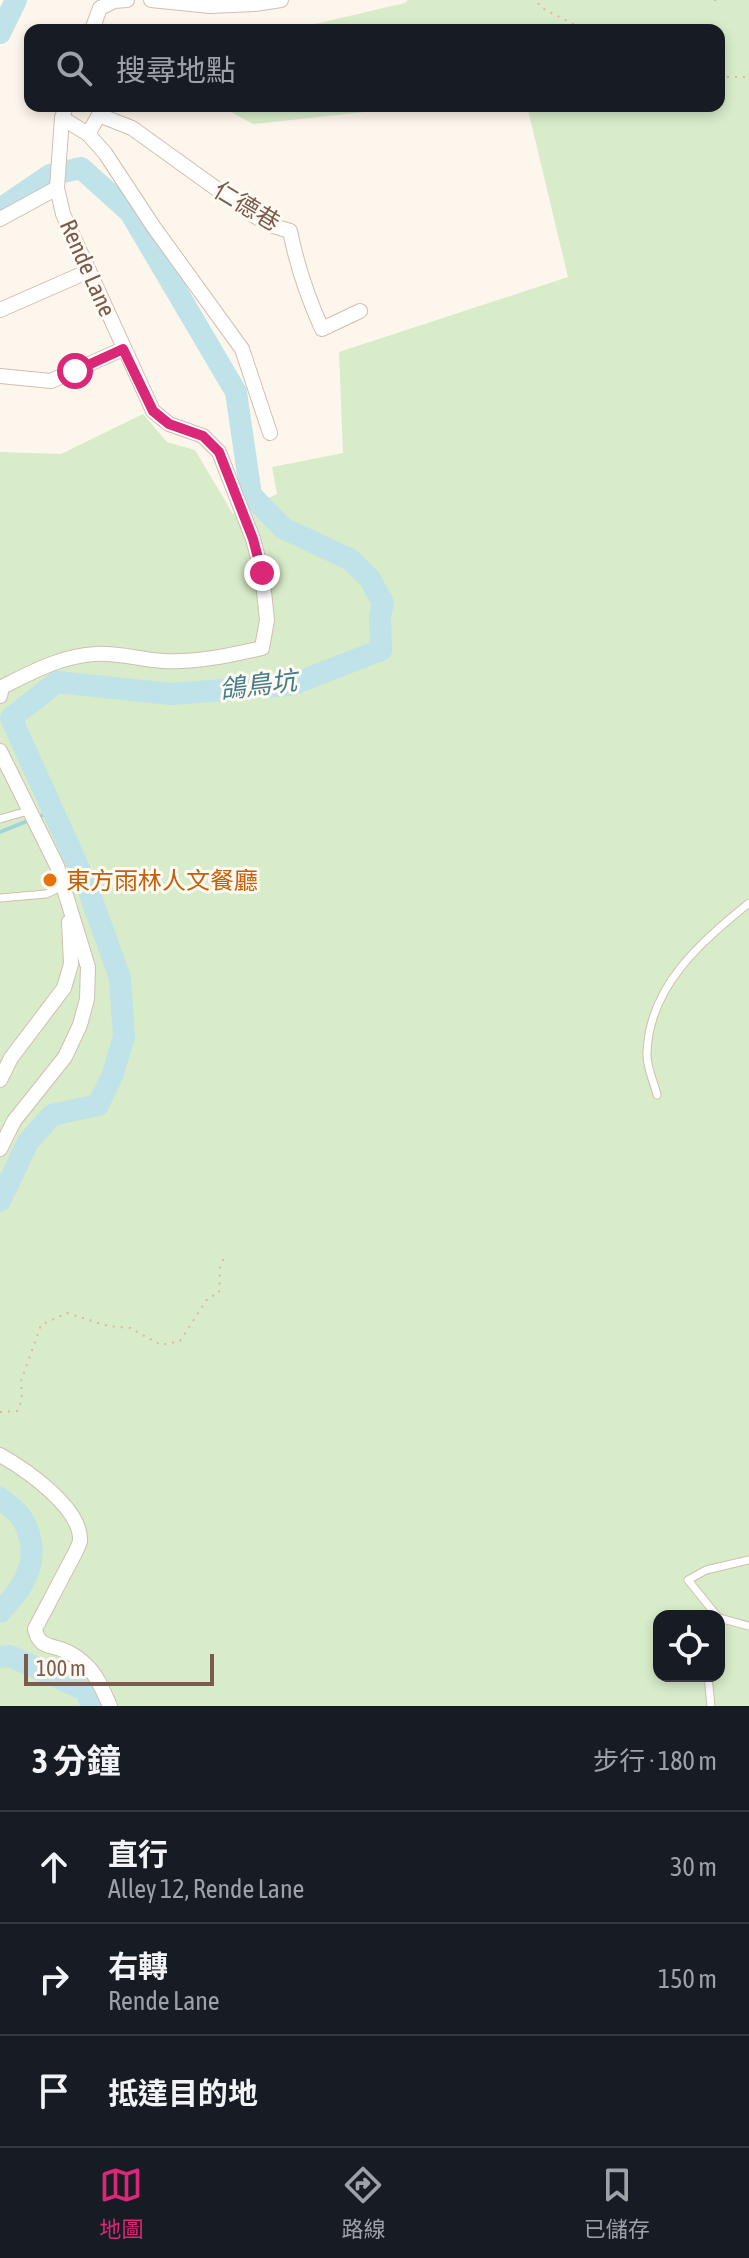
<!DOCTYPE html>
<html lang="zh-TW">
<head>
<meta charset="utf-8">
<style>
	body { margin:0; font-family:"Asap Condensed","Noto Sans TC",sans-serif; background:#20242c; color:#f1f3f6 }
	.controls { position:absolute; right:24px; bottom:24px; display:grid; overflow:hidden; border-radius:16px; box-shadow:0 4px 12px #0003 }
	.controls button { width:72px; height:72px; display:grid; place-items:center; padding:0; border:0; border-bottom:2px solid #363941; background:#171b24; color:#f1f3f6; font:40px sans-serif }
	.scale { position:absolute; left:24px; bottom:20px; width:190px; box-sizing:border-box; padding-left:8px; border:4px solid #7a5c4d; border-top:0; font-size:22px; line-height:28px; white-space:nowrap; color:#7a5c4d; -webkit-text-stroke:6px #fffaf3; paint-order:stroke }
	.stop { position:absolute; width:24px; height:24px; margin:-18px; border:6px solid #db2777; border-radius:50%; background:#fff }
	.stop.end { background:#db2777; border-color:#fff; box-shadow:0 2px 8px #0008 }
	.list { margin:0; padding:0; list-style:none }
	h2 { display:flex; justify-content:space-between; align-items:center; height:104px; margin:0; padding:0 32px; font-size:34px }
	h2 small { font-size:26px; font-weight:400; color:#9ea1a6 }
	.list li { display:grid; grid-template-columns:52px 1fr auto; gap:24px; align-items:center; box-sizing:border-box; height:112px; padding:0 32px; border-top:2px solid #363941 }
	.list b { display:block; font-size:30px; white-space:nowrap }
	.list p { margin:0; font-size:26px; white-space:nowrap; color:#9ea1a6 }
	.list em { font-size:26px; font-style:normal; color:#9ea1a6 }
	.icon { flex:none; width:44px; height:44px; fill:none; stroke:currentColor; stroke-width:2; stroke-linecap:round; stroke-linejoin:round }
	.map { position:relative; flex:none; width:749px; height:1706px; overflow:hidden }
	.search { position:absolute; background:#171b24; box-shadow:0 4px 12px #0003; left:24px; right:24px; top:24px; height:88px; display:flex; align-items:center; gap:20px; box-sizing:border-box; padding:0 28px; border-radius:16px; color:#9ea1a6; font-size:30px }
	.sheet { height:440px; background:#171b24 }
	nav { display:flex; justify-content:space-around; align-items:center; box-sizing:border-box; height:112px; border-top:2px solid #363941; background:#171b24; font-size:22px; color:#9ea1a6 }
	nav a { display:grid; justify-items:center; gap:4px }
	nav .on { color:#db2777 }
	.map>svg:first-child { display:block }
</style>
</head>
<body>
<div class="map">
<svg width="749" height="1706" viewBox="0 0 749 1706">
	<rect width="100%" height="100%" fill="#fdf6ec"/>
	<!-- green -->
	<g fill="#d8ecc9" fill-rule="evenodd">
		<path d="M408,0H749V1706H0V452L61,454L143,414L167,442L195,450L233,514L277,494L272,467L343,453L339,352L568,277L527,106H719V30H289L405,3ZM659,1616H719V1676H659Z"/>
		<polygon points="220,106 420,106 253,124"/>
	</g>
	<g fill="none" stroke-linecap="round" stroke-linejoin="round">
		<!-- stream -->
		<polyline stroke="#a5d3da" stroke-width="4" points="0,832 53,811"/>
		<!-- river -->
		<g stroke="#bfe3e8" stroke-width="22">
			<polyline points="0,33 16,0"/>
			<polyline points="0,209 50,175 81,168 130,212 236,392 251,495 283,528 351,560 370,579 383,603 380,616 381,650 291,685 171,694 57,682 11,718 87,886 120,978 124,1037 112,1076 98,1105 52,1115 28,1142 0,1201"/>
			<path d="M0,1498C7,1504 19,1512 23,1520C43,1557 26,1585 0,1612"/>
			<polyline points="0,1657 10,1656 87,1691 91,1706"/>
		</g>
		<defs>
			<g id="lane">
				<polyline points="0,819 28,811"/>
				<polyline points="0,898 46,894 63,886"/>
				<path d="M657,1095C654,1082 646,1066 647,1053C649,986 701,942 749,903"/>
				<polyline points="717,1616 688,1580 706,1570 749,1560"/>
				<polyline points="719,1618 749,1626"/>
				<polyline points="708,1676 711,1706"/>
			</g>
			<g id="street">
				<polyline points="151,0 210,6 255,4 281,0"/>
				<polyline points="92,30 100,8 114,1 127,0"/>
				<path d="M62,118L88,134L99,115L132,128L253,215L270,225L290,231C297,266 307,296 322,329L360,311"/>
				<polyline points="88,134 105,153 153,226 242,349 270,433"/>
				<polyline points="0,219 57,188"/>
				<polyline points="0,310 89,271"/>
				<polyline points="0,376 51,381 123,349"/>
				<path d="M0,696L2,687C32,672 61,656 95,654C117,652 141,660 163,661C196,663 231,655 262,648L267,620L262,573L253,539L219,452L203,436L169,424L153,411L63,214L57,188L62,118L66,106"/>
				<polyline points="0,751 57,866 88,967 87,999 80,1025 65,1057 14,1121 0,1149"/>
				<polyline points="0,1080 11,1058 64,988 71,964 69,922"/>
				<path d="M0,1455C25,1469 82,1508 80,1541C79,1545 77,1549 75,1553L35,1629C39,1649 52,1644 68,1652C74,1655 83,1662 88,1667C98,1677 104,1693 110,1706"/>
			</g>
		</defs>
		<!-- lane casing -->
		<use href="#lane" stroke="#d1beb0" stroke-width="9"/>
		<!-- street casing -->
		<use href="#street" stroke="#d1beb0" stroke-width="16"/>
		<!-- path -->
		<g stroke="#d9b8a5" stroke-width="2" stroke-dasharray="2 6" stroke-linecap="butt">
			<polyline points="714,0 717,0"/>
			<polyline points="538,3 542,8 575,25 576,30"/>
			<polyline points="719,77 749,77"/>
			<polyline points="0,1412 17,1411 22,1400 21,1381 41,1325 67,1313 108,1326 130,1328 161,1345 180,1341 208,1298 219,1293 220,1268 224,1257"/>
		</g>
		<!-- lane -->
		<use href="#lane" stroke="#fff" stroke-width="7"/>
		<!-- street -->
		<use href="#street" stroke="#fff" stroke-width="14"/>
	</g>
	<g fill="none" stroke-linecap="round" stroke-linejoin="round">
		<!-- route -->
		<polyline stroke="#db2777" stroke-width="10" points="75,371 123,349 153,411 169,424 203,436 219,452 253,539 262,573"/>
	</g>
	<!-- markers -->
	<circle fill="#e8710a" stroke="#fffaf3" stroke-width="3" cx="50" cy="880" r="8"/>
	<g text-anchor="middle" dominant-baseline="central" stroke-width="6" stroke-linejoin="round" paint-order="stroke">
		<!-- street labels -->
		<g font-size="24" fill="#7a5c4d" stroke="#fffaf3">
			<text transform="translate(247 206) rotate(31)">仁德巷</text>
			<text transform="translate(88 268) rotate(66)">Rende Lane</text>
		</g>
		<!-- food labels -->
		<g font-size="24" fill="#c56008" stroke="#fffaf3" text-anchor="start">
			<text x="66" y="880">東方雨林人文餐廳</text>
		</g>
		<!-- water labels -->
		<g font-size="26" font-style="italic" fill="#437c86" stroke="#fffaf3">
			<text transform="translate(258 685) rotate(-7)">鴿鳥坑</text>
		</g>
	</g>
</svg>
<div class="controls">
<button><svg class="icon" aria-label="locate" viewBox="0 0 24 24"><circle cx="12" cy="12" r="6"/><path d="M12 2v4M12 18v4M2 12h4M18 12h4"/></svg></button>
</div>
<div class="scale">100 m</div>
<div class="stop" style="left:75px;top:371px"></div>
<div class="stop end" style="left:262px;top:573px"></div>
<div class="search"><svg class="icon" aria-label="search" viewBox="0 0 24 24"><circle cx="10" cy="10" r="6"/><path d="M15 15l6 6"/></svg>搜尋地點</div>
</div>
<section class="sheet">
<h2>3 分鐘<small>步行 · 180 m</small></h2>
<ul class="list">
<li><svg class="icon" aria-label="ahead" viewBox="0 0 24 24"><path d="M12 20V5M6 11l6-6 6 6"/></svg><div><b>直行</b><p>Alley 12, Rende Lane</p></div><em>30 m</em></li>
<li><svg class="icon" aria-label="right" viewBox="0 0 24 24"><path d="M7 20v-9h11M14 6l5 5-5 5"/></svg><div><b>右轉</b><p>Rende Lane</p></div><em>150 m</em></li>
<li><svg class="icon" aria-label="arrive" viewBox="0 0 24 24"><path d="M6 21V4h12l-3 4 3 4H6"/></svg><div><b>抵達目的地</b></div></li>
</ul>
</section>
<nav>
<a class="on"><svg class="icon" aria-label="map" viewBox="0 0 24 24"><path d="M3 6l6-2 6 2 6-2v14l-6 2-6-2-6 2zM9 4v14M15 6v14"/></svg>地圖</a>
<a><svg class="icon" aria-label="directions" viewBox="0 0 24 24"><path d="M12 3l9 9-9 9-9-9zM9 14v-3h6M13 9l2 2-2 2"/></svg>路線</a>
<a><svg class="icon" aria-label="saved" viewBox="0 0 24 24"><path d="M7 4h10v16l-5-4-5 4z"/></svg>已儲存</a>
</nav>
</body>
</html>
